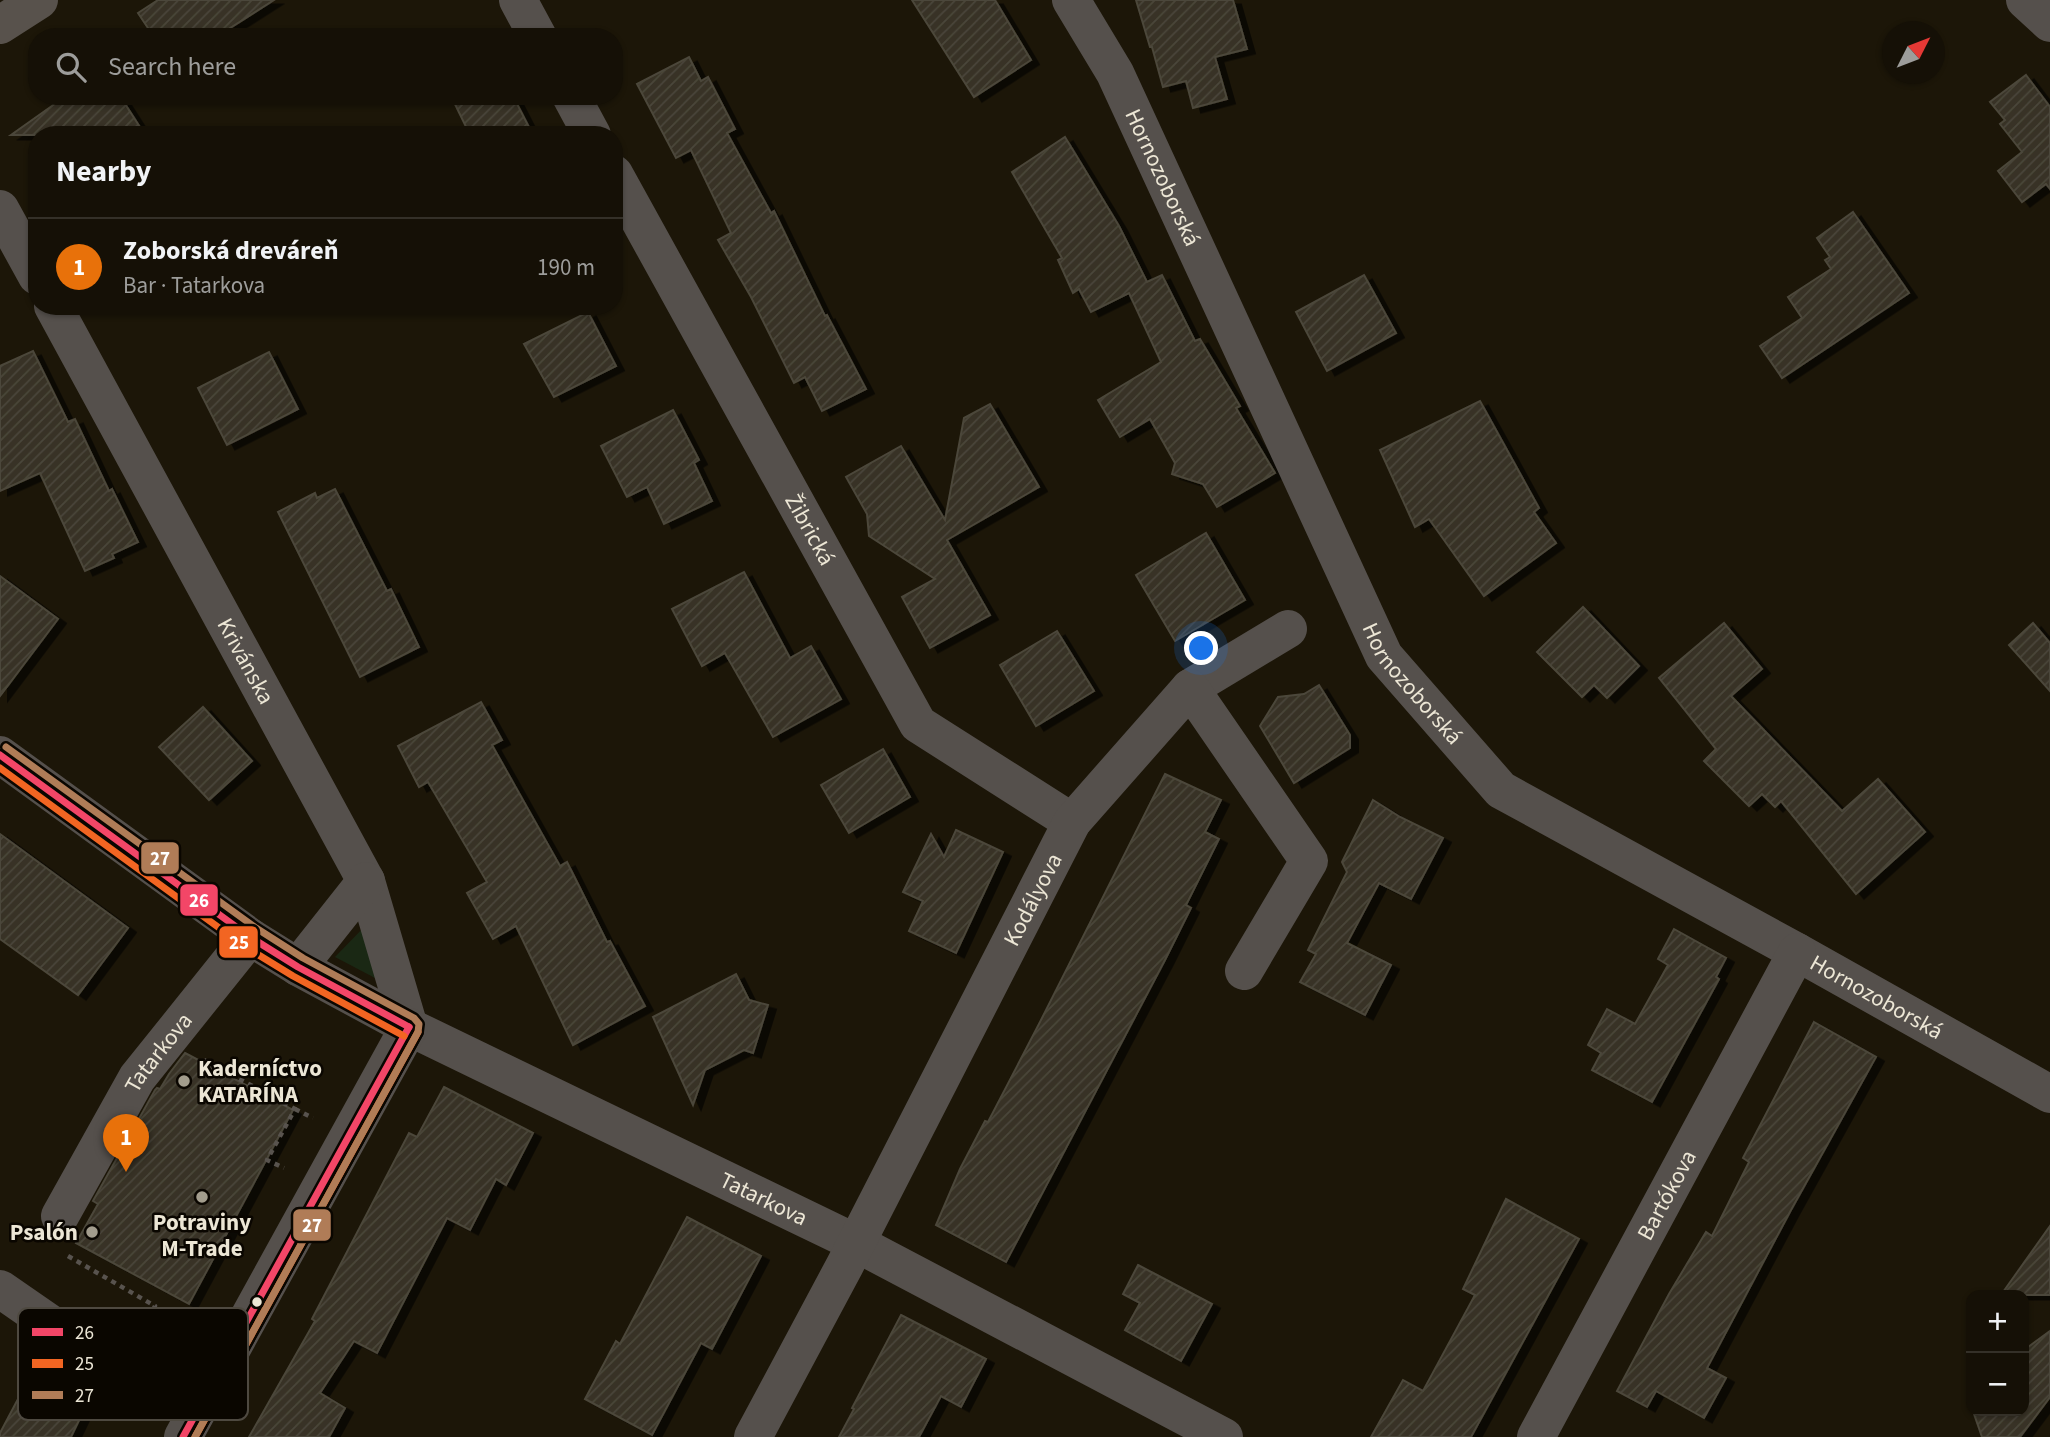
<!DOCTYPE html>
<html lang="en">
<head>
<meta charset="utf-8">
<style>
	body { margin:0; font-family:"Source Sans 3",sans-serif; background:#1e1910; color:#f1f3f6 }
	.controls { position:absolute; right:21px; bottom:21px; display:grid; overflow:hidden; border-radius:14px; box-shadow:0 2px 5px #0004 }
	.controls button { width:63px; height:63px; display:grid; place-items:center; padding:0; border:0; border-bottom:2px solid #343028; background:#151006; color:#f1f3f6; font:35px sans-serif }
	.compass { position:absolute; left:1882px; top:21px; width:63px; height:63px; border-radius:50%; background:#151006; box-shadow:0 2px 5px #0004; rotate:48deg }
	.you { position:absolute; left:1202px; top:649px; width:24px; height:24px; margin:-18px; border:5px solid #fff; border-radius:50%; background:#1a73e8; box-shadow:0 0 0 10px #1a73e833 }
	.badge { display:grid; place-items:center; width:46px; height:46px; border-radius:50%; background:#1a73e8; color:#fff; font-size:23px; font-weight:700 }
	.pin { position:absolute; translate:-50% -58px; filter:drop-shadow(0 2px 4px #0008) }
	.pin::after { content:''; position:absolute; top:37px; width:24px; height:21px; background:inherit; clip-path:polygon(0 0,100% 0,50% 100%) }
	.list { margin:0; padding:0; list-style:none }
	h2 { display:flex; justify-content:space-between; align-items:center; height:91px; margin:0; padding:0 28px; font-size:30px }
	h2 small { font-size:23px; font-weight:400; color:#9d9d9b }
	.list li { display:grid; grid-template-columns:46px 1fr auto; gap:21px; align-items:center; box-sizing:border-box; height:98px; padding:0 28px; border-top:2px solid #343028 }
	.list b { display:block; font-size:26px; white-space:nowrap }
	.list p { margin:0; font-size:23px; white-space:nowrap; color:#9d9d9b }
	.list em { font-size:23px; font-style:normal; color:#9d9d9b }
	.icon { flex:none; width:38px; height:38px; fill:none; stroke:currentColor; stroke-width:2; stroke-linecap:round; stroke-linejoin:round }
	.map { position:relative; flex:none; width:2050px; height:1437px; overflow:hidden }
	.search { position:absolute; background:#151006; box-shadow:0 2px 5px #0004; left:28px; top:28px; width:595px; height:77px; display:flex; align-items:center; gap:18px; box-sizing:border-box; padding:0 24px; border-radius:28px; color:#9d9d9b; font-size:26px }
	.panel { position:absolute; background:#151006; box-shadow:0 2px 5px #0004; left:28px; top:126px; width:595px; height:189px; border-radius:28px }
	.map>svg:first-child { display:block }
</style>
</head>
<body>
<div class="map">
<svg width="2050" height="1437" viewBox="0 0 2050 1437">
	<defs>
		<pattern id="building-hatch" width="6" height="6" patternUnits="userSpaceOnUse" patternTransform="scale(1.75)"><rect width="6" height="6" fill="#373225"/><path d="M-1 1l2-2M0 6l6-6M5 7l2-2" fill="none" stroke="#4a463a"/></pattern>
		<filter id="shadow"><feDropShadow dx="8" dy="4.5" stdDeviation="0" flood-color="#0009"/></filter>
	</defs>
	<rect width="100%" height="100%" fill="#1c1608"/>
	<!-- green -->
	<polygon fill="#1a2814" points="368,923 394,988 335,957"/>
	<!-- building -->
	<g fill="url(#building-hatch)" stroke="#4c473a" stroke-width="2" filter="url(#shadow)">
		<polygon points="158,0 274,0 216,37 154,37 138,13"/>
		<polygon points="912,0 995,0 1031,60 974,97"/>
		<polygon points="1136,0 1233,0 1247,49 1215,57 1227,99 1193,108 1186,81 1163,87 1152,47 1150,47"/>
		<polygon points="689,57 701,81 708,77 735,129 727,133 771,213 774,211 825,316 827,315 866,389 822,411 805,377 794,383 751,297 718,240 731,233 691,150 676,158 637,84"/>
		<polygon points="2026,75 2050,107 2050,189 2046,184 2022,202 1998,171 2022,152 2000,124 2005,120 1990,102"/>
		<polygon points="66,96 120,96 145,135 11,135"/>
		<polygon points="451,96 513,96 533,135 470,135"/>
		<polygon points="1065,137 1119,226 1147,282 1162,275 1195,341 1200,339 1240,406 1236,408 1275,473 1217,507 1203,484 1172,474 1175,463 1150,419 1120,437 1098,400 1161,362 1129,293 1091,312 1079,289 1073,293 1058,260 1062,258 1012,172"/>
		<polygon points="1853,212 1909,293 1782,378 1760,346 1802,318 1788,297 1831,269 1825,260 1830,257 1817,238"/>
		<polygon points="1364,275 1396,333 1327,371 1296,312"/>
		<polygon points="588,312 616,366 554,397 524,344"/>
		<polygon points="33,351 68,422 75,419 109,491 112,489 138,542 112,554 114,558 85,571 40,473 0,491 0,366"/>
		<polygon points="269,352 298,409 227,445 198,388"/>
		<polygon points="1480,401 1539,508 1534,512 1556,543 1484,596 1429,519 1415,527 1380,450"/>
		<polygon points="990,404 1039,487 947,540 990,615 930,648 902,597 935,579 869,536 867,514 846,477 901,446 945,520 964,418"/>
		<polygon points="673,410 699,460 694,463 712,501 664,524 647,487 627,497 601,446"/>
		<polygon points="335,489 387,591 391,589 419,647 360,677 278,512 315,493 317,498"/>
		<polygon points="1206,533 1245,600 1175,641 1136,575"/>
		<polygon points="744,572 790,658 811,646 841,699 773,737 725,653 702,666 672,609"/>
		<polygon points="0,576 58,619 0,696"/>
		<polygon points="1583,607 1639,666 1607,698 1594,685 1582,697 1537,652"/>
		<polygon points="1724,623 1762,669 1731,696 1842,811 1878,779 1925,832 1856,894 1781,801 1775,807 1762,794 1749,806 1704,761 1716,749 1659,678"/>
		<polygon points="2033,623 2050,643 2050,691 2009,645"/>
		<polygon points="1057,631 1094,691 1036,726 1000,665"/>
		<polygon points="1319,685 1350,735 1350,748 1294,783 1260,726 1278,697 1304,694"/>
		<polygon points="481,702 502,740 492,745 560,866 567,862 607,942 610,941 645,1006 573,1045 516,926 493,939 467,893 487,882 428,782 419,787 398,746"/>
		<polygon points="203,707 252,761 209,800 159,747"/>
		<polygon points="883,749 910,797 849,833 821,785"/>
		<polygon points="1165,774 1221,800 1205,832 1219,839 1186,905 1191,908 1165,960 1006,1262 936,1225 960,1169 985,1121 988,1122 1040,1022"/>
		<polygon points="1373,800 1400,817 1443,838 1411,899 1379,883 1347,943 1391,965 1365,1015 1300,982 1316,954 1308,950 1347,872 1342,862"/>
		<polygon points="956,830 1003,852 956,953 909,931 923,901 903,892 931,834 944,857"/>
		<polygon points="0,834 128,928 78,995 0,939"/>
		<polygon points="1674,929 1726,958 1716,977 1719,979 1652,1102 1592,1070 1601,1053 1588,1045 1607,1009 1635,1024 1668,965 1658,959"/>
		<polygon points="736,974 749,1000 768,1005 753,1053 744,1050 705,1070 693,1105 653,1017"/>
		<polygon points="1814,1022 1876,1057 1791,1210 1707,1368 1726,1378 1704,1418 1656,1391 1647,1407 1617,1391 1669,1294 1706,1232 1712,1236 1749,1162 1743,1158"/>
		<polygon points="185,1053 293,1110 189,1304 76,1243 98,1204 93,1201 155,1090 157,1088 160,1089 169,1074"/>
		<polygon points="444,1087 533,1133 506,1185 496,1179 470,1230 447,1218 377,1353 354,1341 320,1393 345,1408 329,1437 249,1437 315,1321 312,1319 409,1133 417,1137"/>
		<polygon points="1506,1199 1579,1239 1471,1437 1371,1437 1403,1380 1423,1391 1475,1295 1463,1289"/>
		<polygon points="687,1217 761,1256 712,1349 701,1343 652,1435 585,1399 616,1341 620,1344"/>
		<polygon points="2050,1226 2050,1295 2001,1295"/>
		<polygon points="1138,1265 1212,1304 1181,1361 1125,1330 1140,1303 1123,1294"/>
		<polygon points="901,1315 986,1359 961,1407 941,1396 919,1437 839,1437 854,1409 852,1408"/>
		<polygon points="2050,1331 2050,1397 2020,1437 1982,1437 1973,1411 2024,1411 2024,1350"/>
		<polygon points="28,1380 84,1410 71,1437 0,1437 0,1433"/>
	</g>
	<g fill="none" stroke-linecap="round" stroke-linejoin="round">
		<!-- path -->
		<g stroke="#58534e" stroke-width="4.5" stroke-dasharray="5 5" stroke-linecap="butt">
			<polyline points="204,1060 295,1109 267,1160 284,1168"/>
			<polyline points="295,1109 313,1118"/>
			<polyline points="68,1256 155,1306 139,1336"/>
		</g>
		<!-- street -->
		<g stroke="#55504c" stroke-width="38">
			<polyline points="518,0 538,37"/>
			<path id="s1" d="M1071,0L1115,73L1384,656L1501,790L1797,952L2050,1094"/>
			<polyline points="2025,0 2050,23"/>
			<polyline points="571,96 592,135"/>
			<path id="s2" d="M614,174L918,724L1072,822"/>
			<polyline points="0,209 37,276"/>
			<path id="s3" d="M53,306L366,881L409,1027"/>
			<polyline points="1190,688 1288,629"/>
			<path id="s4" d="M0,755L250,937L298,967L409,1027L856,1243L1224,1437"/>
			<polyline points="298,967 366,881"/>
			<path id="s5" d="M60,1216L137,1078L250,937"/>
			<polyline points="0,1289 120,1372 202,1402"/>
			<polyline points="183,1437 409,1027"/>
			<path id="s6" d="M753,1437L845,1265L1072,822L1190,688L1309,861L1244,971"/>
			<path id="s7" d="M1536,1437L1797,952"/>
		</g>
		<!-- secondary -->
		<polyline stroke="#58524c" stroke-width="38" points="0,25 39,0"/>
		<defs>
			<g id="bus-1">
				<polyline points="0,755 250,937 298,967 409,1027"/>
				<polyline points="183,1437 409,1027"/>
			</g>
			<g id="bus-2">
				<polyline points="0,768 244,946 293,976 404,1036"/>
				<polyline points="195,1437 418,1032"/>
			</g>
			<polyline id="bus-3" points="6,747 256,928 303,958 414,1018 419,1024 418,1032 195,1437"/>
		</defs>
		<!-- bus-1 casing -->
		<use href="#bus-1" stroke="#0a0600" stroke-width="12"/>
		<!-- bus-2 casing -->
		<use href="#bus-2" stroke="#0a0600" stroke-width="12"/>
		<!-- bus-3 casing -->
		<use href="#bus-3" stroke="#0a0600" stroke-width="12"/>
		<!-- bus-1 -->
		<use href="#bus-1" stroke="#f34667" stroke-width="7"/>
		<!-- bus-2 -->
		<use href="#bus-2" stroke="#f26522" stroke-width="7"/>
		<!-- bus-3 -->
		<use href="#bus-3" stroke="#b07c57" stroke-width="7"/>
	</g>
	<!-- markers -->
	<g fill="#a39d8d" stroke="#0a0600" stroke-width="2.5">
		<circle cx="184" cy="1081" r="7"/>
		<circle cx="202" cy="1197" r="7"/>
		<circle cx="92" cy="1232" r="7"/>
	</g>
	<circle fill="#ece6d5" stroke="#0a0600" stroke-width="2.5" cx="257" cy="1302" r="6"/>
	<g text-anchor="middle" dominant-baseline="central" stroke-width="5" stroke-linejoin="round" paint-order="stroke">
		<!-- street labels -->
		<g font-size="23" fill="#ece6d5" stroke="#0a0600">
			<text stroke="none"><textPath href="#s1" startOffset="200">Hornozoborská</textPath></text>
			<text stroke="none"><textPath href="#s2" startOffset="406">Žibrická</textPath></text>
			<text stroke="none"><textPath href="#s3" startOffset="404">Krivánska</textPath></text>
			<text stroke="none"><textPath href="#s1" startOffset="766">Hornozoborská</textPath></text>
			<text stroke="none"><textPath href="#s6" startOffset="606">Kodályova</textPath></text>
			<text stroke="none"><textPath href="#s1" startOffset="1334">Hornozoborská</textPath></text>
			<text stroke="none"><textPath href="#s5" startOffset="191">Tatarkova</textPath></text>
			<text stroke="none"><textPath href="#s7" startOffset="275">Bartókova</textPath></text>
			<text stroke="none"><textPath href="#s4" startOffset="886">Tatarkova</textPath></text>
		</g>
		<!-- poi labels -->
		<g font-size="23" font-weight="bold" fill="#ece6d5" stroke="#0a0600" text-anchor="start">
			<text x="198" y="1068">Kaderníctvo<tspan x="198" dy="26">KATARÍNA</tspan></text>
			<text x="202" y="1222" text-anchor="middle">Potraviny<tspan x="202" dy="26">M-Trade</tspan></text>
			<text x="78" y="1232" text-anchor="end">Psalón</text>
		</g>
	</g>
	<!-- legend -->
	<rect x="18" y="1308" width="230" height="112" rx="10" fill="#0a0600" stroke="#4e4940" stroke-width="2"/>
	<rect x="32" y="1328" width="31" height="8" fill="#f34667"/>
	<rect x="32" y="1359" width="31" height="9" fill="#f26522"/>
	<rect x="32" y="1391" width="31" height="8" fill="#b07c57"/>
	<g font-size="19" fill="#ece6d5">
		<text x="75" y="1339">26</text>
		<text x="75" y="1370">25</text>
		<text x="75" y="1402">27</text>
	</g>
	<g stroke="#0a0600" stroke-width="2.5">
		<rect x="140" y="841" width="40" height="34" rx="7" fill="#b07c57"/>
		<rect x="179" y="883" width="40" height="34" rx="7" fill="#f34667"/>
		<rect x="218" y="925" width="41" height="34" rx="7" fill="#f26522"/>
		<rect x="292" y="1208" width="40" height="34" rx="7" fill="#b07c57"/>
	</g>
	<g font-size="19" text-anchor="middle" font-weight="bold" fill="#fff">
		<text x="160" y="865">27</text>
		<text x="199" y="907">26</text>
		<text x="239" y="949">25</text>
		<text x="312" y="1232">27</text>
	</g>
</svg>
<div class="controls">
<button>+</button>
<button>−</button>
</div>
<svg class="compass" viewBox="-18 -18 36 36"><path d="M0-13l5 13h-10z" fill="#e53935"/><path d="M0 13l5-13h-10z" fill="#9d9d9b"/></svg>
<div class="you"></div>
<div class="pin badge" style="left:126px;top:1172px;background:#e8710a">1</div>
<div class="search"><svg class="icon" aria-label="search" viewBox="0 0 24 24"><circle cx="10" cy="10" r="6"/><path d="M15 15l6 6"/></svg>Search here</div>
<section class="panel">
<h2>Nearby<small></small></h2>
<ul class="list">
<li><span class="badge" style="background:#e8710a">1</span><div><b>Zoborská dreváreň</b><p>Bar · Tatarkova</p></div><em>190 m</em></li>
</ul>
</section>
</div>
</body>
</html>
